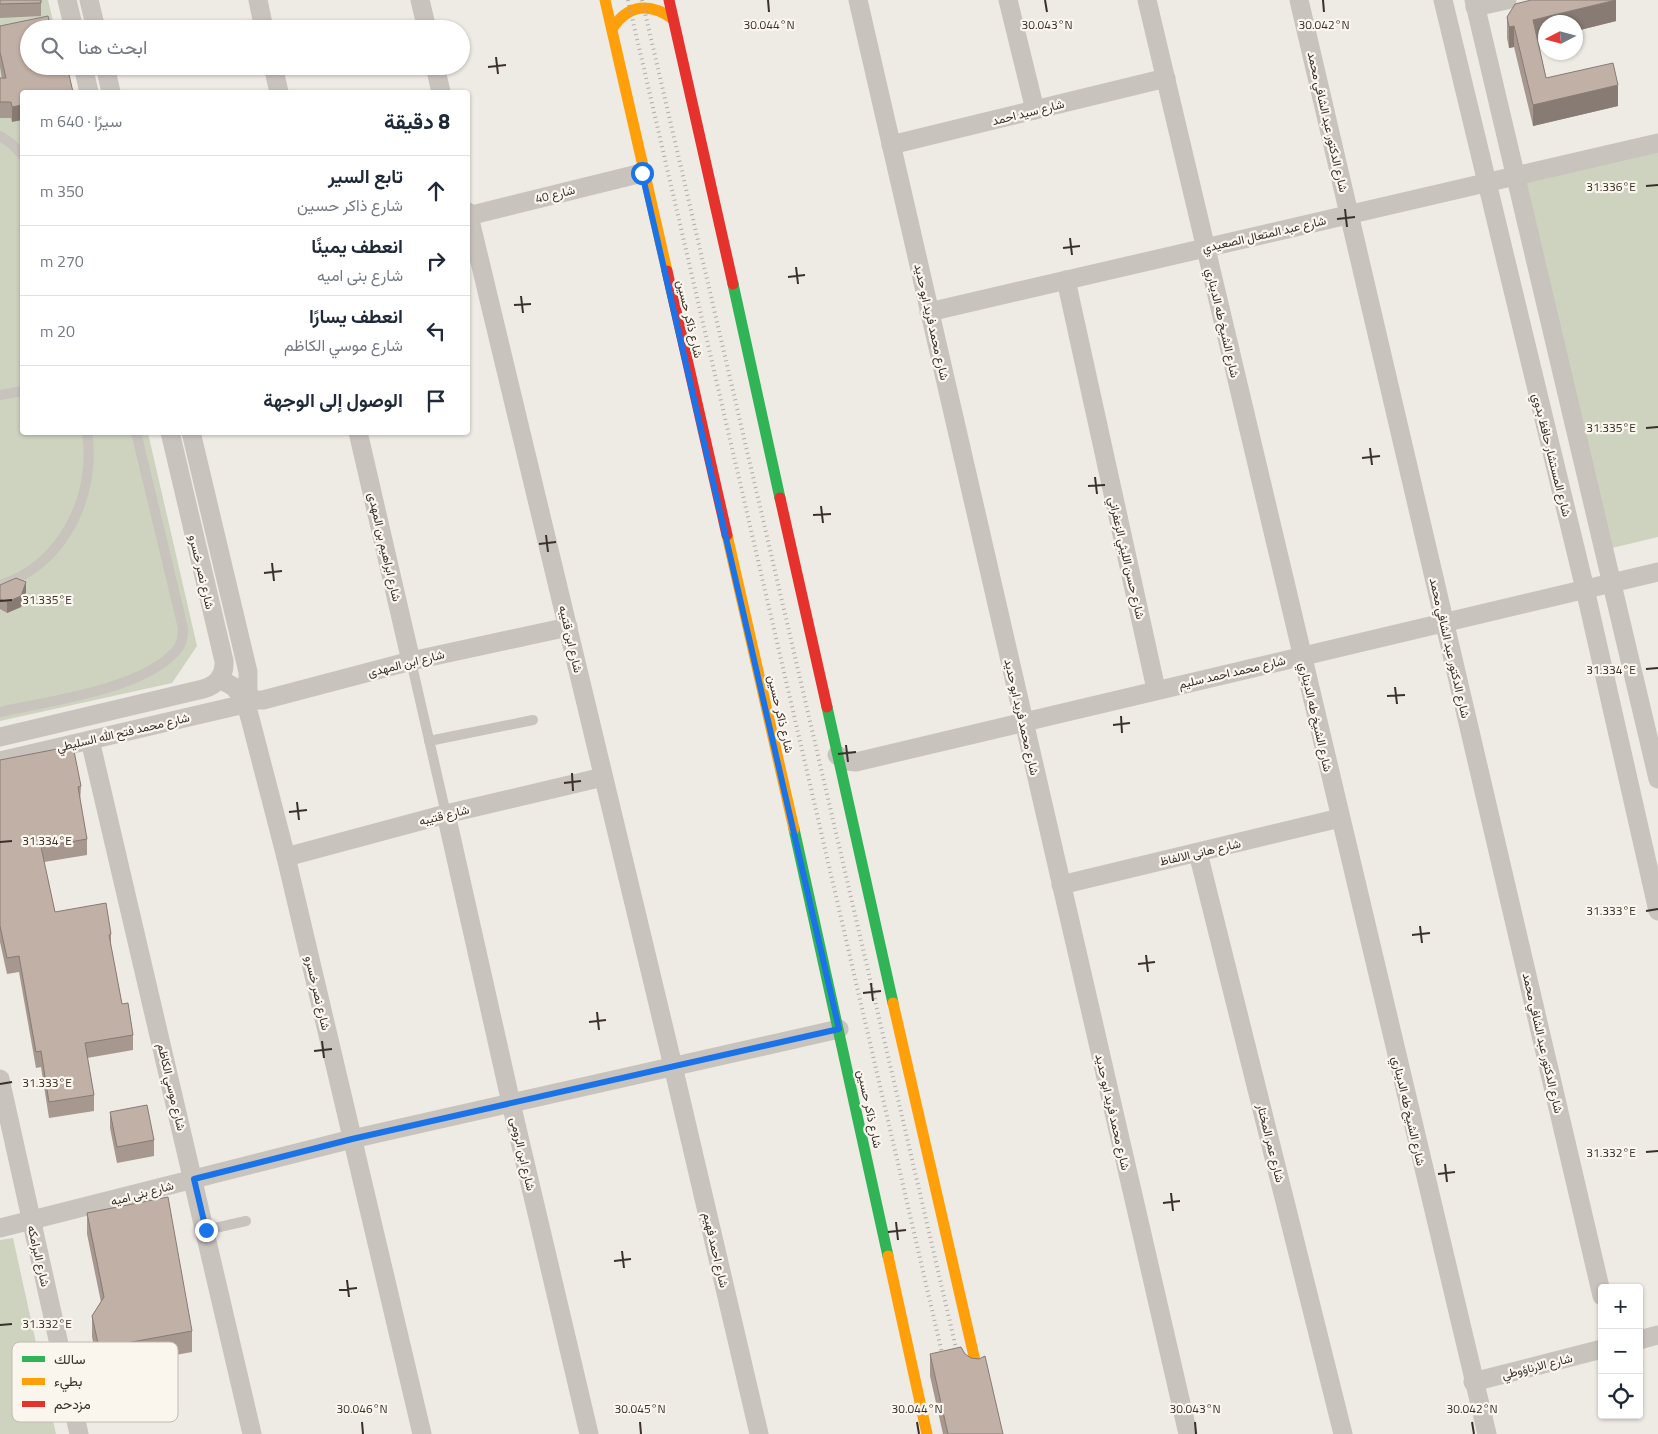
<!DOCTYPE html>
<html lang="ar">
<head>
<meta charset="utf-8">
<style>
	body { margin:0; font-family:"Titillium Web",Vazirmatn,sans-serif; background:#f6f6f7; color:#1f2937; direction:rtl }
	.controls { position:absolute; right:15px; bottom:15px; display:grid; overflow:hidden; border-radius:5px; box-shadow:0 1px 4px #0004 }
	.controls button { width:45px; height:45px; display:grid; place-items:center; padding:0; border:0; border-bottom:1px solid #e0e1e3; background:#fff; color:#1f2937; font:25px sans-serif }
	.compass { position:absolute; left:1538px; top:15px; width:45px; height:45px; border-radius:50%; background:#fff; box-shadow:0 1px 4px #0004; rotate:264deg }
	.stop { position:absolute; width:15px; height:15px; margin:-11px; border:4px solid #1a73e8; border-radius:50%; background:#fff }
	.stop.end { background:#1a73e8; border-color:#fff; box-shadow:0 1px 5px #0008 }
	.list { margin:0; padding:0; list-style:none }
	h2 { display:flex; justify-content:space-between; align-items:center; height:65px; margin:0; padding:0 20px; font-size:21px }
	h2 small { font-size:16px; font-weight:400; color:#747a83 }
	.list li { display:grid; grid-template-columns:32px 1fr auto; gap:15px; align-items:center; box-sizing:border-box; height:70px; padding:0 20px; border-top:1px solid #e0e1e3 }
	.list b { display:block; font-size:19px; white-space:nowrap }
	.list p { margin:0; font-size:16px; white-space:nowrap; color:#747a83 }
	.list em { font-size:16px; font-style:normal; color:#747a83 }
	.icon { flex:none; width:28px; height:28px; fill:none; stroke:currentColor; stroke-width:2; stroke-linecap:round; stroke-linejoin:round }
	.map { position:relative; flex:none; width:1658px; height:1434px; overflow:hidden; direction:ltr }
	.search { position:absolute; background:#fff; box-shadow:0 1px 4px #0004; left:20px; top:20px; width:450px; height:55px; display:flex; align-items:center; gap:12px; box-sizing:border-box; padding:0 18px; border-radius:28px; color:#747a83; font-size:19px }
	.panel { position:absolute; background:#fff; box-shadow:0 1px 4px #0004; left:20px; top:90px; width:450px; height:345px; border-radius:5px; direction:rtl }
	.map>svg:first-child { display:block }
</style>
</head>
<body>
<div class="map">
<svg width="1658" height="1434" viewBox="0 0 1658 1434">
	<rect width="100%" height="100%" fill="#eeeae4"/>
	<!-- green -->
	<g fill="#ced3bf">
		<polygon points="0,0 48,0 55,29 29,29 29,66 64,66 22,92 22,432 148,433 197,646 172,683 0,721"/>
		<polygon points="1658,150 1658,537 1612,548 1525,182"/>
		<polygon points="13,1238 56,1434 0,1434 0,1240"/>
	</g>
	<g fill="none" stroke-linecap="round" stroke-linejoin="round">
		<!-- lane -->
		<g stroke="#c8c3bd" stroke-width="10">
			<polyline points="0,136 12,144 22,155"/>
			<polyline points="0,395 22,391"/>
			<path d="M0,585C63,566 97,495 87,432"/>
			<polyline points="411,661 446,814"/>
			<path d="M0,712C49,701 140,690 175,652C182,645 183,637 183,628L136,432"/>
			<polyline points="429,741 533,720"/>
			<polyline points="206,1230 246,1221"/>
		</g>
		<!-- street -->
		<g stroke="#c8c3bd" stroke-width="19">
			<polyline points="67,0 74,29"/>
			<polyline points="89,0 96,29"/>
			<polyline points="258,0 264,29"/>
			<polyline points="420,0 427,29"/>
			<polyline points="858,0 1188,1434"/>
			<polyline points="1008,0 1035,110"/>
			<polyline points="1147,0 1487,1434"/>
			<polyline points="1299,0 1602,1296"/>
			<polyline points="1443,0 1585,589 1658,911"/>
			<polyline points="1474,0 1658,779"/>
			<polyline points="1475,7 1507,0"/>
			<polyline points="83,66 89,92"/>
			<polyline points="105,66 111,92"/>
			<polyline points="273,66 279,92"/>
			<polyline points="435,66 441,92"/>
			<polyline points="891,145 1166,78"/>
			<polyline points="468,212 673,1066 759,1434"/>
			<polyline points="468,216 642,173"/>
			<polyline points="1066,280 1156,689"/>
			<polyline points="929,312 1658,143"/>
			<polyline points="191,432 248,672 248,689 245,700"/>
			<polyline points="358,432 411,661"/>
			<polyline points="220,679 234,687 245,700 251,722 286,857 422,1434"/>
			<polyline points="245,700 263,700 411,661 568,627"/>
			<path d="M0,737L203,689C217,685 225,676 224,661L170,432"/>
			<polyline points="90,740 252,1434"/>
			<polyline points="837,755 846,761 856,762 1658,572"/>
			<polyline points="0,761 236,706 245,700"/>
			<polyline points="446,814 511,1103 589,1434"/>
			<polyline points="1198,853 1343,1434"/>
			<polyline points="286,857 446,814 603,777"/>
			<polyline points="1061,885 1340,818"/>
			<polyline points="0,1079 79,1434"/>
			<polyline points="0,1228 352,1139 839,1029"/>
			<polyline points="1639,1340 1658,1335"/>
			<polyline points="1473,1382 1602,1349"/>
		</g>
		<!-- fast -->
		<g stroke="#30b455" stroke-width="11">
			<polyline points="733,284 780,498"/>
			<polyline points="827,707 893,1003"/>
			<polyline points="794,829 888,1256"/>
		</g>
		<!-- slow -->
		<g stroke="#ff9f0a" stroke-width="11">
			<polyline points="605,0 667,271"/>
			<path d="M612,29C628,4 650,2 673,19"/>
			<polyline points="727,535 794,829"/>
			<polyline points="893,1003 976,1365"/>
			<polyline points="888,1256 927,1434"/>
		</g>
		<!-- jam -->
		<g stroke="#e5322d" stroke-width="11">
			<polyline points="669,0 733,284"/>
			<polyline points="667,271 727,535"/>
			<polyline points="780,498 827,707"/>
		</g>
		<!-- rail -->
		<g stroke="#b0aba7" stroke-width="4" stroke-dasharray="1 4" stroke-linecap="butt">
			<polyline points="628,0 945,1366"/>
			<polyline points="642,0 959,1361"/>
		</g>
	</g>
	<!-- wall -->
	<g fill="#a6978f">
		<polygon points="0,0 41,3 41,16 0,18"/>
		<polygon points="1507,17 1616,21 1576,31 1576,22 1546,22 1546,38 1538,40 1546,78 1618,106 1533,126 1514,47 1509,48 1507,38"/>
		<polygon points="0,26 29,29 29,66 12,122 11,118 0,118 0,78 2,78 0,67"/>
		<polygon points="0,585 26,593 21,607 7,613 0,609"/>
		<polygon points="0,760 81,786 80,802 87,839 87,855 44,862 55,912 111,934 111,947 122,1004 133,1035 133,1050 87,1058 94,1095 94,1111 49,1118 41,1067 36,1068 19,972 7,974 0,942"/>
		<polygon points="110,1112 154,1140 154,1156 117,1163 110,1128"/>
		<polygon points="87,1213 192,1331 192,1352 99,1369 92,1337 92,1316 101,1302 87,1234"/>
		<polygon points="930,1354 1003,1434 943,1434 930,1376"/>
	</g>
	<!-- shaded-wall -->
	<g fill="#877b74">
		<polygon points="1616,0 1616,21 1576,31 1576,22 1546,22 1546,38 1533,41 1533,20"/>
		<polygon points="1514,26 1514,47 1509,48 1509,27"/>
		<polygon points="1618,85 1618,106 1533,126 1533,105"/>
		<polygon points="22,105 22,120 12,122 12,107"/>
		<polygon points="26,582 26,593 21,607 7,613 7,602"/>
	</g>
	<!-- building -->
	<g fill="#c1b0a6" stroke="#877b74">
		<polygon points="0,0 41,0 41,3 0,4"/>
		<polygon points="1531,0 1616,0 1533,20 1546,78 1613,63 1618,85 1533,105 1514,26 1509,27 1507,17 1515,4"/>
		<polygon points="48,16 51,29 29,29 29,42 26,43 29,59 29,66 30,66 31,70 49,66 67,66 73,92 22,92 22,105 12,107 11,102 0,102 0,78 6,78 0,52 0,26"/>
		<polygon points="16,578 26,582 21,596 7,602 0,599 0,585"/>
		<polygon points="73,746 81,786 78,787 87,839 41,847 55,912 106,903 111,934 109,935 122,1004 128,1003 133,1035 85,1043 94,1095 49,1102 41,1051 36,1052 19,956 7,958 0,926 0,760"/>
		<polygon points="147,1105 154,1140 117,1147 110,1112"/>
		<polygon points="168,1197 192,1331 99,1348 92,1316 104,1297 87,1213"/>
		<polygon points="961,1347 965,1354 971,1358 979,1359 985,1356 1003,1434 948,1434 930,1354"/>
	</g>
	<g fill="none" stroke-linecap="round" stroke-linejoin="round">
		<!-- route -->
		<polyline stroke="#1a73e8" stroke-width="6" points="206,1230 194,1179 352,1139 839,1029 642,173"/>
	</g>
	<!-- ticks -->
	<path fill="none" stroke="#39302b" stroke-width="2" d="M768,0L769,12M1045,0L1047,12M1323,0L1324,12M496,57L498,74M488,67L506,65M1646,186L1658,185M1345,209L1347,227M1337,219L1355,217M1070,238L1072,255M1063,248L1080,246M796,267L798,284M788,277L805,275M521,296L523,313M514,305L531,304M1646,428L1658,427M1370,448L1372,465M1362,458L1380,456M1095,477L1097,494M1088,486L1105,485M821,506L823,523M813,515L831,514M546,535L548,552M539,544L556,542M272,563L274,581M264,573L282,571M0,601L12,600M1646,669L1658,668M1395,687L1397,704M1387,696L1405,695M1121,716L1122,733M1113,725L1130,723M846,745L848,762M838,754L856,752M572,773L573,791M564,783L581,781M297,802L299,820M289,812L307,810M0,842L12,841M1646,911L1658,909M1420,926L1422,943M1412,935L1430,933M1146,955L1148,972M1138,964L1155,962M871,983L873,1001M863,993L881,991M597,1012L599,1030M589,1022L606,1020M322,1041L324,1058M314,1051L332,1049M0,1084L12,1082M1646,1152L1658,1151M1445,1164L1447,1182M1438,1174L1455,1172M1171,1193L1173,1211M1163,1203L1180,1201M896,1222L898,1240M888,1232L906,1230M622,1251L624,1268M614,1261L631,1259M347,1280L349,1297M339,1290L357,1288M0,1325L12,1324M362,1422L363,1434M640,1422L641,1434M917,1422L919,1434M1195,1422L1196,1434M1472,1422L1474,1434"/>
	<g text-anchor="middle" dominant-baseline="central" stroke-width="4.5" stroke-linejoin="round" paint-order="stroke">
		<!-- street labels -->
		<g font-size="12" fill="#39302b" stroke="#faf5ed">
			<text transform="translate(1028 112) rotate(-14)">شارع سيد احمد</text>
			<text transform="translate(1328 122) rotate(77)">شارع الدكتور عبد الشافي محمد</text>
			<text transform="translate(555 194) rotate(-14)">شارع 40</text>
			<text transform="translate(1264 234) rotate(-13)">شارع عبد المتعال الصعيدي</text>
			<text transform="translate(690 319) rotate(77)">شارع ذاكر حسين</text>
			<text transform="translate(932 322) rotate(77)">شارع محمد فريد ابو حديد</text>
			<text transform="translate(1223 323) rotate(77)">شارع الشيخ طه الديناري</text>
			<text transform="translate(1552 455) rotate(76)">شارع المستشار حافظ بدوي</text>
			<text transform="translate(385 547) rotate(77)">شارع ابراهيم بن المهدى</text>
			<text transform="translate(1127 558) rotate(77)">شارع حسن الليثي الزعفراني</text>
			<text transform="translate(202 572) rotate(77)">شارع نصر خسرو</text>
			<text transform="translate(571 639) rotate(77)">شارع ابن قتيبه</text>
			<text transform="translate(1450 648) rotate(77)">شارع الدكتور عبد الشافي محمد</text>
			<text transform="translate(406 663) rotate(-14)">شارع ابن المهدى</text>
			<text transform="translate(1232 672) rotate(-13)">شارع محمد احمد سليم</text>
			<text transform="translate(781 714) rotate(77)">شارع ذاكر حسين</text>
			<text transform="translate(1022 717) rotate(77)">شارع محمد فريد ابو حديد</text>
			<text transform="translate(1316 717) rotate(77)">شارع الشيخ طه الديناري</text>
			<text transform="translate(123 732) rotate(-13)">شارع محمد فتح الله السليطي</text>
			<text transform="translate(444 815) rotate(-14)">شارع قتيبه</text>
			<text transform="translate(1200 852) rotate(-13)">شارع هانى الالفاظ</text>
			<text transform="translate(318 993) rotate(77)">شارع نصر خسرو</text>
			<text transform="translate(1543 1043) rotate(77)">شارع الدكتور عبد الشافي محمد</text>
			<text transform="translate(172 1087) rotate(77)">شارع موسي الكاظم</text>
			<text transform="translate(870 1109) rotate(78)">شارع ذاكر حسين</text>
			<text transform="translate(1409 1111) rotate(77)">شارع الشيخ طه الديناري</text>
			<text transform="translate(1113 1112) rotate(77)">شارع محمد فريد ابو حديد</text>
			<text transform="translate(1271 1143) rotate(76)">شارع عمر المختار</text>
			<text transform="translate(523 1154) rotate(77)">شارع ابن الرومى</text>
			<text transform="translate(142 1193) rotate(-15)">شارع بنى اميه</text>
			<text transform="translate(716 1250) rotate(77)">شارع احمد فهيم</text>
			<text transform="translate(39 1256) rotate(77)">شارع البرامكه</text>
			<text transform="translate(1537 1366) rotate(-14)">شارع الارناؤوطي</text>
		</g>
	</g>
	<!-- legend -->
	<rect x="12" y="1342" width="166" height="80" rx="8" fill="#faf5ed" stroke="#c0bab3" stroke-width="1"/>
	<rect x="22" y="1356" width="23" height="6" fill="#30b455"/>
	<rect x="22" y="1378" width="23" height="7" fill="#ff9f0a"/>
	<rect x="22" y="1401" width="23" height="6" fill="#e5322d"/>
	<g font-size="14" fill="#39302b">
		<text x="54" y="1364">سالك</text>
		<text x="54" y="1386">بطيء</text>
		<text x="54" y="1409">مزدحم</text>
	</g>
	<g font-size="12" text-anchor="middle" fill="#39302b" stroke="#faf5ed" stroke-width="4.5" stroke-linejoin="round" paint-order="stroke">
		<text x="769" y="29">30.044°N</text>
		<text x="1047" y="29">30.043°N</text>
		<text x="1324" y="29">30.042°N</text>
		<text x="1611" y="191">31.336°E</text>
		<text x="1611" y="432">31.335°E</text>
		<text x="47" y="604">31.335°E</text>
		<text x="1611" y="674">31.334°E</text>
		<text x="47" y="845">31.334°E</text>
		<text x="1611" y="915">31.333°E</text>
		<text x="47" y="1087">31.333°E</text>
		<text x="1611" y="1157">31.332°E</text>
		<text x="47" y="1328">31.332°E</text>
		<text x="362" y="1413">30.046°N</text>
		<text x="640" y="1413">30.045°N</text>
		<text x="917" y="1413">30.044°N</text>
		<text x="1195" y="1413">30.043°N</text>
		<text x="1472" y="1413">30.042°N</text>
	</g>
</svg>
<div class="controls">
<button>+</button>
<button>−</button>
<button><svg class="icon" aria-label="locate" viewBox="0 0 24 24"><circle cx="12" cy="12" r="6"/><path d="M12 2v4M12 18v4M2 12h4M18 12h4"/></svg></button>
</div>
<svg class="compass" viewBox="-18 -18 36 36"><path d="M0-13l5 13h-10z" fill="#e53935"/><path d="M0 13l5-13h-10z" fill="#747a83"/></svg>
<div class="stop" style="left:642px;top:173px"></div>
<div class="stop end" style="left:206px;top:1230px"></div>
<div class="search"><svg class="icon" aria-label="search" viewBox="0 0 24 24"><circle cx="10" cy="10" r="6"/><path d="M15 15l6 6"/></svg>ابحث هنا</div>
<section class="panel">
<h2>8 دقيقة<small>سيرًا · 640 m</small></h2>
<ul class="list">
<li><svg class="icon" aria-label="ahead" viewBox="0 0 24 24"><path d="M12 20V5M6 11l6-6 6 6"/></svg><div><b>تابع السير</b><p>شارع ذاكر حسين</p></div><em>350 m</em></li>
<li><svg class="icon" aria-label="right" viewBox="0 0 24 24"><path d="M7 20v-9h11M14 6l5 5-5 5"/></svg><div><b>انعطف يمينًا</b><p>شارع بنى اميه</p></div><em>270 m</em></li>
<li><svg class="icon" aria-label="left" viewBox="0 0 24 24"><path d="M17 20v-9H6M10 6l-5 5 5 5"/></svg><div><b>انعطف يسارًا</b><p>شارع موسي الكاظم</p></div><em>20 m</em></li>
<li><svg class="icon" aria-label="arrive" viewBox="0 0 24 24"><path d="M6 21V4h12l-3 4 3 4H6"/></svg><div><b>الوصول إلى الوجهة</b></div></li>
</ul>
</section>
</div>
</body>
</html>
